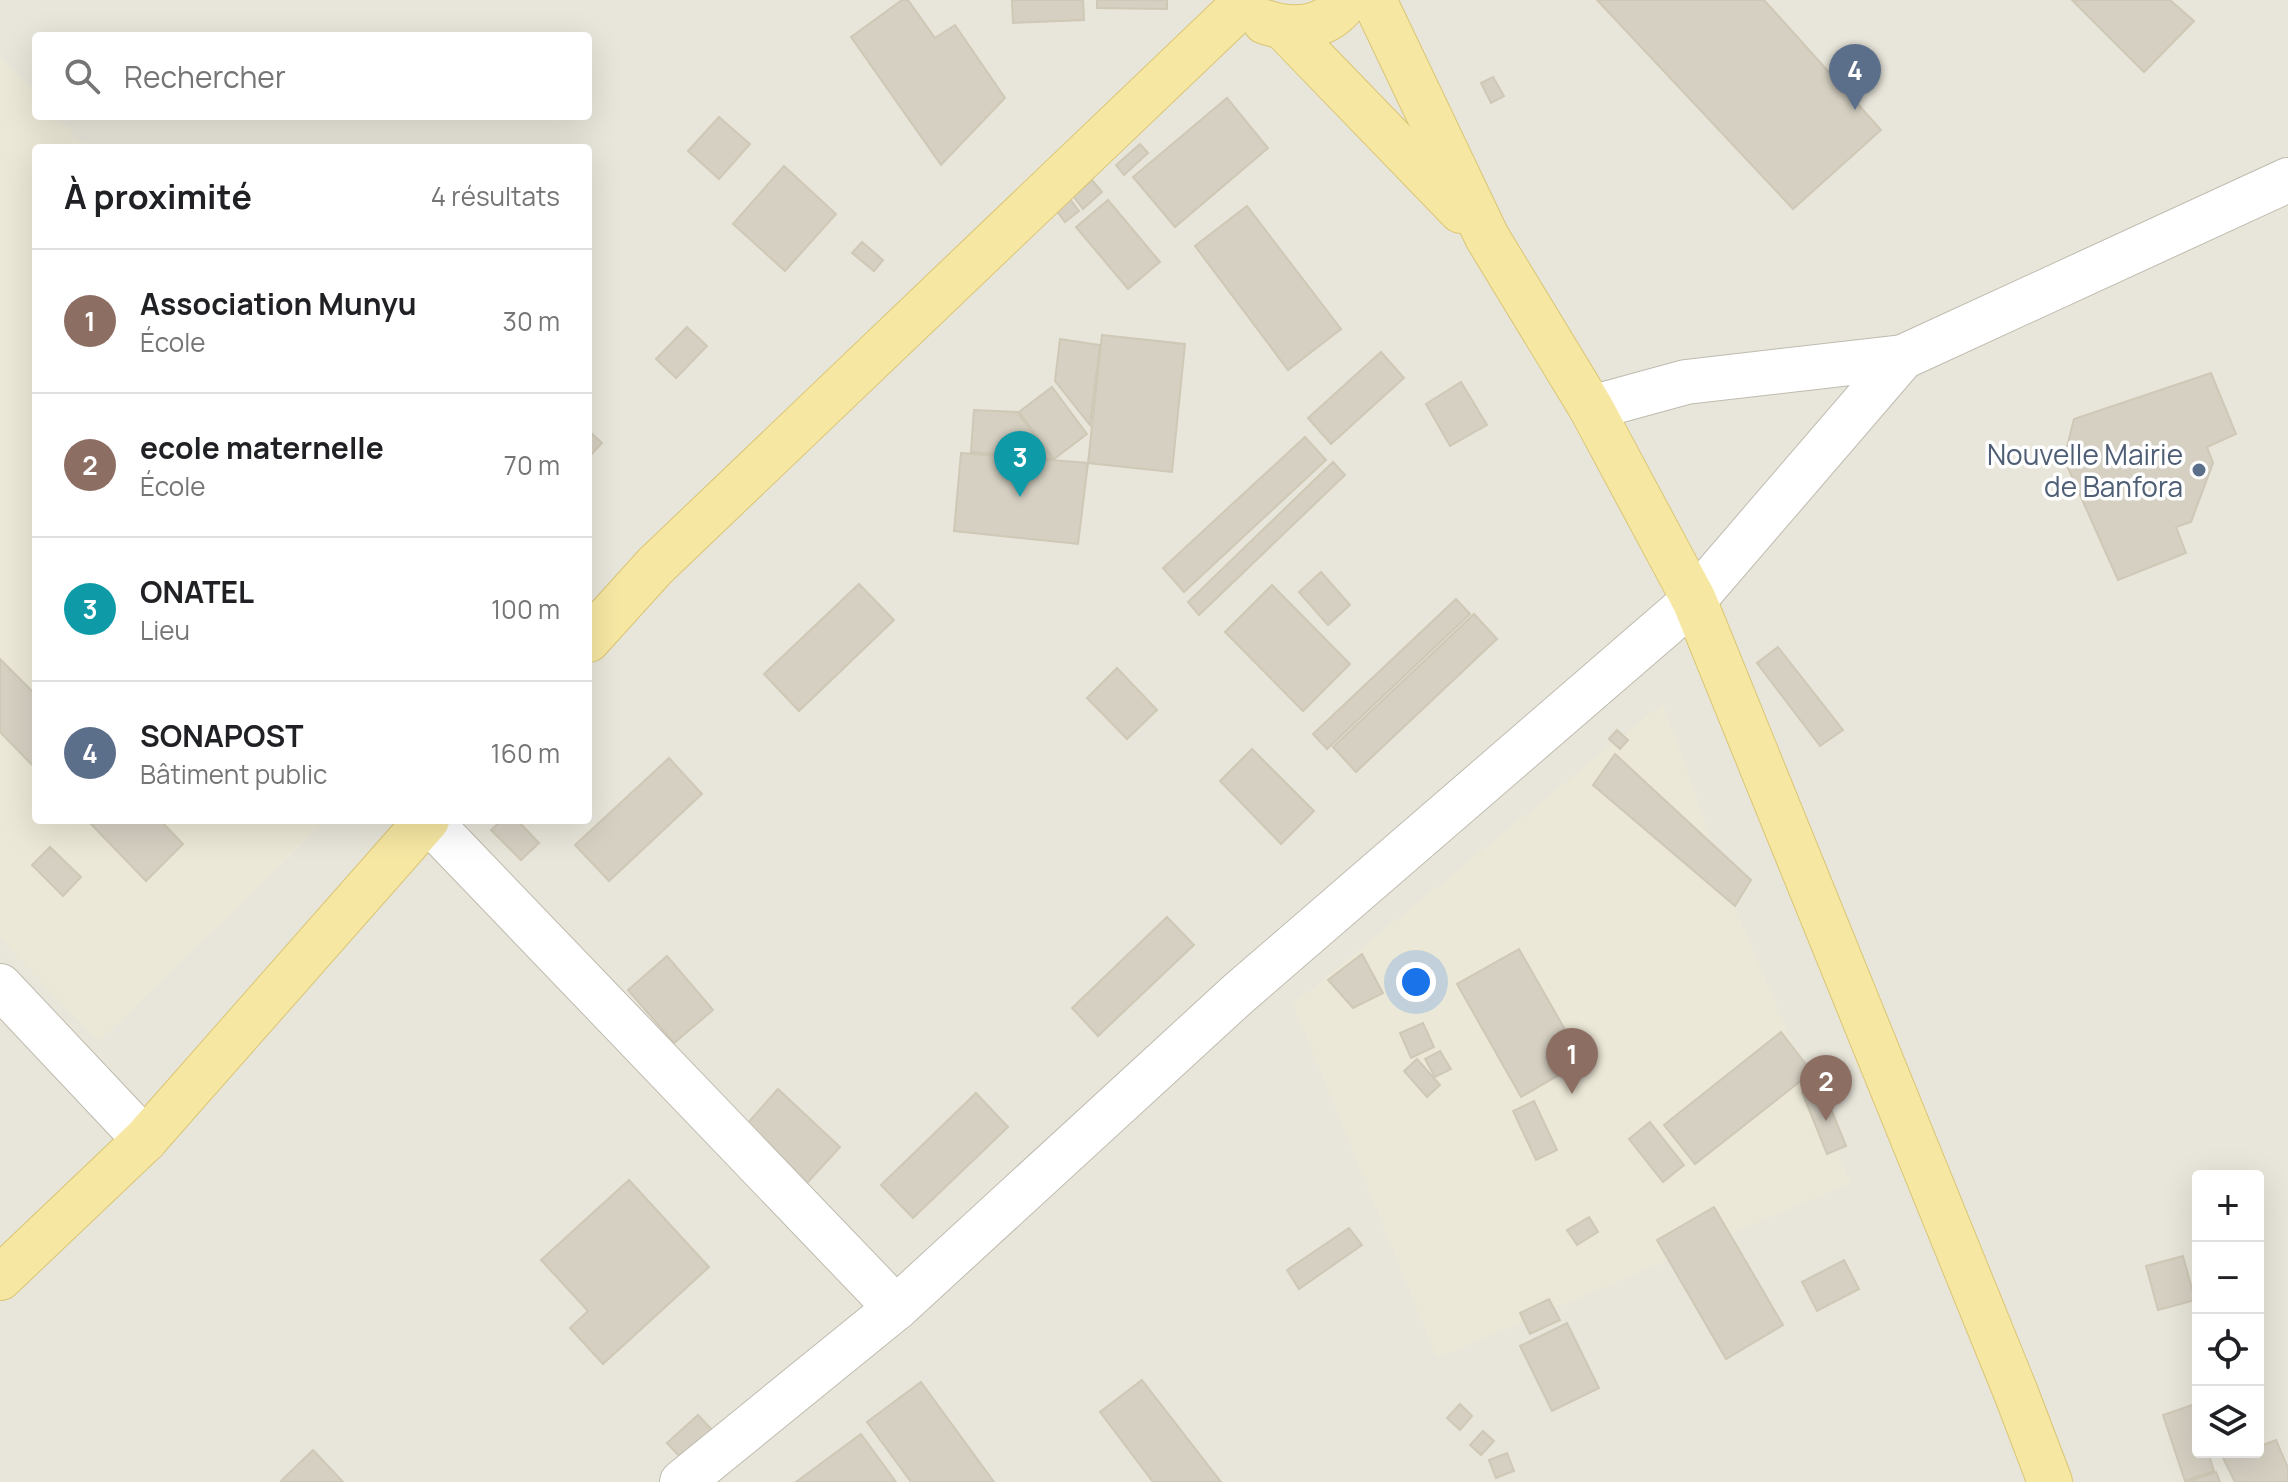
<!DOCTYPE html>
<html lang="fr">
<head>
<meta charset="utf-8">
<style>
	body { margin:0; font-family:Manrope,sans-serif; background:#f6f6f6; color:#202124 }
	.controls { position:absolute; right:24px; bottom:24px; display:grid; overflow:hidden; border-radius:8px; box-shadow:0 8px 32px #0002 }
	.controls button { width:72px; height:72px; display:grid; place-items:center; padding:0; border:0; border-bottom:2px solid #e0e0e0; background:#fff; color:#202124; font:40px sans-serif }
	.you { position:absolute; left:1416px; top:982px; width:28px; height:28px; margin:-20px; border:6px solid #fff; border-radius:50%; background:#1a73e8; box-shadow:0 0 0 12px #1a73e833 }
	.badge { display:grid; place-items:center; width:52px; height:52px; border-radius:50%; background:#1a73e8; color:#fff; font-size:26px; font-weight:700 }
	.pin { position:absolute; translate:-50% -66px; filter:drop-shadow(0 2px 4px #0008) }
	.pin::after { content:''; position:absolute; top:42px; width:28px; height:24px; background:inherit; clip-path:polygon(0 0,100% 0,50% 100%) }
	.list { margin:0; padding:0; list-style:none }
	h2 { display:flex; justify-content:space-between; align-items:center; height:104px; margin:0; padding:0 32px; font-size:34px }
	h2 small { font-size:26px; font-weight:400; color:#757577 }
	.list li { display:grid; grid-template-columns:52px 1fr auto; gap:24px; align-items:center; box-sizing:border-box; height:144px; padding:0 32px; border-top:2px solid #e0e0e0 }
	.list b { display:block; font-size:30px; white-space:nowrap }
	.list p { margin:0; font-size:26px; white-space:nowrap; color:#757577 }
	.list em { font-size:26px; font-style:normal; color:#757577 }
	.icon { flex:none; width:44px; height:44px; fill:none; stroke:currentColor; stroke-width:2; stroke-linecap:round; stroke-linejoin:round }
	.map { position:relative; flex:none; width:2288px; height:1482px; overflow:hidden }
	.search { position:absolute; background:#fff; box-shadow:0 8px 32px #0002; left:32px; top:32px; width:560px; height:88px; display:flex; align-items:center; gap:20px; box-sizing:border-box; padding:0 28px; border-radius:8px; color:#757577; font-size:30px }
	.panel { position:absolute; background:#fff; box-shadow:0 8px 32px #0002; left:32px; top:144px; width:560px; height:680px; border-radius:8px }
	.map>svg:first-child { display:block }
</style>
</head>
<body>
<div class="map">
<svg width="2288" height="1482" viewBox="0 0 2288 1482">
	<rect width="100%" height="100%" fill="#f4f3ec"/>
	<!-- residential -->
	<path fill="#e8e5da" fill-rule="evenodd" d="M0,0H2288V1482H0ZM36,36H588V116H36ZM36,148H588V820H36ZM2198,1176H2258V1452H2198Z"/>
	<!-- education -->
	<g fill="#ece8d7">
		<polygon points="0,57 36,95 36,116 57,116 87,148 36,148 36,820 328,820 99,1041 0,939"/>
		<polygon points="1663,703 1735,906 1851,1183 1437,1358 1293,1004"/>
	</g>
	<!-- building -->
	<g fill="#d5d0c2" stroke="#cfc8b6" stroke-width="2">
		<polygon points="902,0 908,0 935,38 955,25 1005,98 941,165 851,37"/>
		<polygon points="1012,0 1083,0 1084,20 1013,23"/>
		<polygon points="1097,0 1167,0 1167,9 1097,8"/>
		<polygon points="1597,0 1764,0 1881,130 1793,209"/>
		<polygon points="2072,0 2170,0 2194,21 2144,72"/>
		<polygon points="1493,77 1504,96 1491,103 1481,83"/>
		<polygon points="1227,98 1268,148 1175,227 1133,177"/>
		<polygon points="719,117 750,144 719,179 688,151"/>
		<polygon points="1140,144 1148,153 1124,175 1116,165"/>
		<polygon points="784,166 836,214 785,271 733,224"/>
		<polygon points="1092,180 1102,192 1083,209 1073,196"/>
		<polygon points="1070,199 1079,211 1065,222 1056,210"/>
		<polygon points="1108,200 1160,262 1128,289 1076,227"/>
		<polygon points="1247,206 1341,329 1288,370 1195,246"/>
		<polygon points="862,242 883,260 874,271 852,253"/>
		<polygon points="687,327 707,346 676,378 656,359"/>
		<polygon points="1102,335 1185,344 1172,472 1088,463"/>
		<polygon points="1060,339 1100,345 1090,425 1055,381"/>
		<polygon points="1381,352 1404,378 1331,444 1308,418"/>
		<polygon points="2211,373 2236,434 2207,447 2213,463 2191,522 2176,527 2186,553 2118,580 2064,459 2074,419"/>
		<polygon points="1461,382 1487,425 1450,446 1426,404"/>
		<polygon points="1052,387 1087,434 1054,459 1019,412"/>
		<polygon points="974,410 1017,412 1053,459 971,452"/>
		<polygon points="588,430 602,443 588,458"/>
		<polygon points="1305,437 1326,460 1184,592 1163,568"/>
		<polygon points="961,453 1088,463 1078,544 954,531"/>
		<polygon points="1333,462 1345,475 1199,615 1188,602"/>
		<polygon points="1321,572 1350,605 1328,625 1299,592"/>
		<polygon points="859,584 894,620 799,711 764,674"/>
		<polygon points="1272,585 1350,664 1303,711 1225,632"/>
		<polygon points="1456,599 1470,614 1327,749 1313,734"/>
		<polygon points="1474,614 1497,639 1356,772 1333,747"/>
		<polygon points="1778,647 1843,730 1820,746 1757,663"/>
		<polygon points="0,659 36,695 36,769 0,732"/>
		<polygon points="1117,668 1157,710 1127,739 1087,698"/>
		<polygon points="1617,730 1628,740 1620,749 1609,739"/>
		<polygon points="1252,749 1314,811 1281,844 1220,781"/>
		<polygon points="1615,754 1751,880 1735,906 1593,785"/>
		<polygon points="669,758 702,794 609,881 575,845"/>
		<polygon points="87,820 160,820 183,844 146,881"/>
		<polygon points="502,820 517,820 539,843 521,860 491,830"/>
		<polygon points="50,847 81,877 63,896 32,865"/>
		<polygon points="1167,917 1194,945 1098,1036 1072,1008"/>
		<polygon points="1519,949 1583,1061 1521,1097 1457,984"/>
		<polygon points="1362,954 1383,993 1353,1008 1328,980"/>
		<polygon points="667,956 713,1010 674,1043 628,990"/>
		<polygon points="1423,1023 1434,1047 1411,1058 1400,1033"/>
		<polygon points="1781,1032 1812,1072 1695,1164 1664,1125"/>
		<polygon points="1440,1051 1451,1069 1435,1077 1425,1059"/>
		<polygon points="1417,1059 1440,1085 1427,1097 1404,1071"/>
		<polygon points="1821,1084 1846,1146 1827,1154 1802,1092"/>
		<polygon points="778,1089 840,1147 807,1183 746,1125"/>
		<polygon points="976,1093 1008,1127 913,1218 881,1185"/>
		<polygon points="1534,1101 1557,1150 1536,1160 1513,1111"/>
		<polygon points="1650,1122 1684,1165 1663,1182 1629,1139"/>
		<polygon points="629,1180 709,1267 603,1364 570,1328 588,1311 541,1260"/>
		<polygon points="1714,1207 1783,1325 1726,1359 1657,1240"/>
		<polygon points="1589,1217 1598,1232 1577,1245 1567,1230"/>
		<polygon points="1349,1228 1362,1245 1299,1289 1287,1270"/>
		<polygon points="2183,1256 2195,1300 2158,1310 2146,1266"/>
		<polygon points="1844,1260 1859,1289 1817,1311 1802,1282"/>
		<polygon points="1549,1299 1560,1320 1530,1334 1520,1313"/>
		<polygon points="1567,1323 1599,1388 1552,1411 1520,1346"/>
		<polygon points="1142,1380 1221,1482 1153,1482 1100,1412"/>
		<polygon points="921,1382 994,1482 911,1482 867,1422"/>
		<polygon points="1460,1404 1472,1416 1460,1430 1447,1418"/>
		<polygon points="2192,1405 2198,1424 2198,1452 2208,1452 2214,1471 2185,1481 2163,1415"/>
		<polygon points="698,1415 715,1433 684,1461 667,1443"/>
		<polygon points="1483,1431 1494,1441 1481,1455 1470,1445"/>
		<polygon points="861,1434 896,1482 796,1482"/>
		<polygon points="2276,1440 2288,1468 2288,1482 2235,1482 2220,1452 2258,1452 2258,1447"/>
		<polygon points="313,1450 343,1482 282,1482 281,1481"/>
		<polygon points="1507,1453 1514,1471 1496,1478 1489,1460"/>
		<polygon points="2216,1472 2220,1482 2187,1482"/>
	</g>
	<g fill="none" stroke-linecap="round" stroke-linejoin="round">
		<defs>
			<g id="minor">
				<polyline points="1591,408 1686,382 1903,357"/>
				<polyline points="428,820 896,1308"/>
				<polyline points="0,986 145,1140"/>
				<polyline points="682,1482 896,1308 1238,994 1694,600 1903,357 2288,180"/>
			</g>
			<g id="major">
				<polyline points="1374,0 1487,237 1591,408 1694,600 2016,1393 2050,1482"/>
				<path d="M1265,22C1295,32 1328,29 1347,0"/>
				<polyline points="1285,29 1461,211"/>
				<polyline points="588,640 655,566 1242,5"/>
				<polyline points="0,1278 145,1140 427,820"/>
			</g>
		</defs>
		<!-- minor casing -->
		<use href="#minor" stroke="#bfbbaf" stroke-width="46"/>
		<!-- major casing -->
		<use href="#major" stroke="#dac674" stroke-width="46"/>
		<!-- minor -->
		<use href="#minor" stroke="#fff" stroke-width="44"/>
		<!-- major -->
		<use href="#major" stroke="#f6e7a3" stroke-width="44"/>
	</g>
	<!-- markers -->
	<circle fill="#5c6f8a" stroke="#fff" stroke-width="3" cx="2199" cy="470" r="8"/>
	<g text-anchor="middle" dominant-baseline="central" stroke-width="7" stroke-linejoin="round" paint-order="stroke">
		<!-- service labels -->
		<g font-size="28" fill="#4e5e75" stroke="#fff" text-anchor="end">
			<text x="2183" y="454">Nouvelle Mairie<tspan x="2183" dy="32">de Banfora</tspan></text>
		</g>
	</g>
</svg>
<div class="controls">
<button>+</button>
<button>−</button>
<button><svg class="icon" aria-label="locate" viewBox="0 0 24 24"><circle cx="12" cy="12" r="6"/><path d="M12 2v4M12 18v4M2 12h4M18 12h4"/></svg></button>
<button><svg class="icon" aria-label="layers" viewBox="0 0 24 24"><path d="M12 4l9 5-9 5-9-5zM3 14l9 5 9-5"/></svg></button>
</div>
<div class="you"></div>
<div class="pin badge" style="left:1572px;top:1094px;background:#8d6e63">1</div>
<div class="pin badge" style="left:1826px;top:1121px;background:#8d6e63">2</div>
<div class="pin badge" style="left:1020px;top:497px;background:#0f9aa8">3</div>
<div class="pin badge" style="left:1855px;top:110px;background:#5c6f8a">4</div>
<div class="search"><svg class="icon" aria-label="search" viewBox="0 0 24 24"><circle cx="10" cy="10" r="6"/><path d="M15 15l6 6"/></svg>Rechercher</div>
<section class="panel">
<h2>À proximité<small>4 résultats</small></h2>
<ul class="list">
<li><span class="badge" style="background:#8d6e63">1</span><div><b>Association Munyu</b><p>École</p></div><em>30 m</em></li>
<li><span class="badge" style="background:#8d6e63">2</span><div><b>ecole maternelle</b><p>École</p></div><em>70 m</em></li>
<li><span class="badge" style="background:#0f9aa8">3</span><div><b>ONATEL</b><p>Lieu</p></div><em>100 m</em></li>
<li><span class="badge" style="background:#5c6f8a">4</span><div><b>SONAPOST</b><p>Bâtiment public</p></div><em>160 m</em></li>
</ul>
</section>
</div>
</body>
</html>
